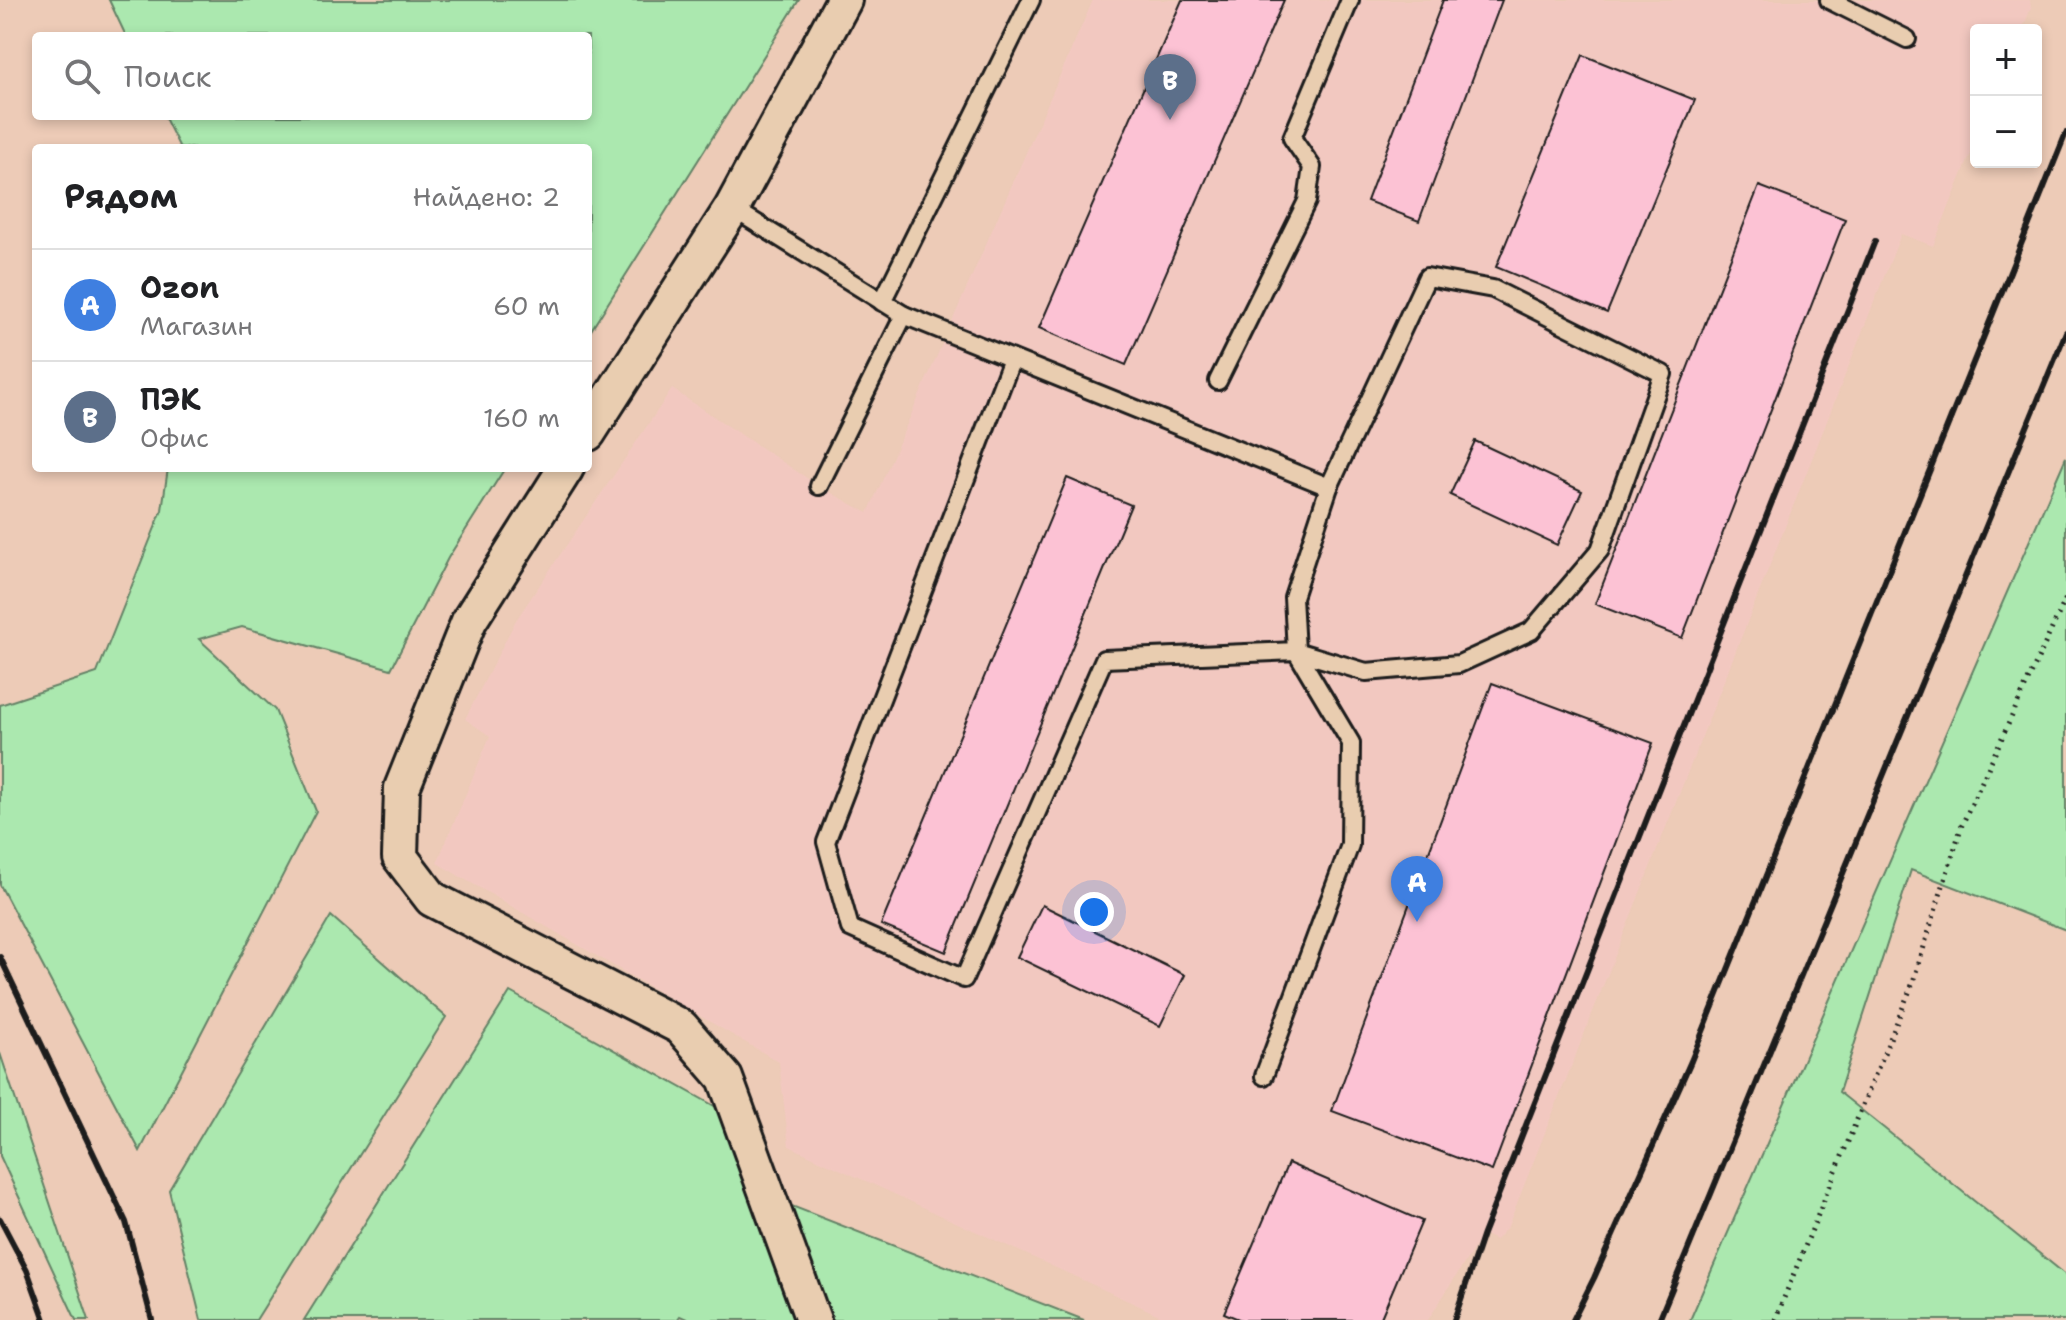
<!DOCTYPE html>
<html lang="ru">
<head>
<meta charset="utf-8">
<style>
	body { margin:0; font-family:"Shantell Sans",sans-serif; background:#f6f6f6; color:#202124 }
	.controls { position:absolute; right:24px; top:24px; display:grid; overflow:hidden; border-radius:8px; box-shadow:0 4px 12px #0003 }
	.controls button { width:72px; height:72px; display:grid; place-items:center; padding:0; border:0; border-bottom:2px solid #e0e0e0; background:#fff; color:#202124; font:40px sans-serif }
	.you { position:absolute; left:1094px; top:912px; width:28px; height:28px; margin:-20px; border:6px solid #fff; border-radius:50%; background:#1a73e8; box-shadow:0 0 0 12px #1a73e833 }
	.badge { display:grid; place-items:center; width:52px; height:52px; border-radius:50%; background:#1a73e8; color:#fff; font-size:26px; font-weight:700 }
	.pin { position:absolute; translate:-50% -66px; filter:drop-shadow(0 2px 4px #0008) }
	.pin::after { content:''; position:absolute; top:42px; width:28px; height:24px; background:inherit; clip-path:polygon(0 0,100% 0,50% 100%) }
	.list { margin:0; padding:0; list-style:none }
	h2 { display:flex; justify-content:space-between; align-items:center; height:104px; margin:0; padding:0 32px; font-size:34px }
	h2 small { font-size:26px; font-weight:400; color:#757577 }
	.list li { display:grid; grid-template-columns:52px 1fr auto; gap:24px; align-items:center; box-sizing:border-box; height:112px; padding:0 32px; border-top:2px solid #e0e0e0 }
	.list b { display:block; font-size:30px; white-space:nowrap }
	.list p { margin:0; font-size:26px; white-space:nowrap; color:#757577 }
	.list em { font-size:26px; font-style:normal; color:#757577 }
	.icon { flex:none; width:44px; height:44px; fill:none; stroke:currentColor; stroke-width:2; stroke-linecap:round; stroke-linejoin:round }
	.map { position:relative; flex:none; width:2066px; height:1320px; overflow:hidden }
	.search { position:absolute; background:#fff; box-shadow:0 4px 12px #0003; left:32px; top:32px; width:560px; height:88px; display:flex; align-items:center; gap:20px; box-sizing:border-box; padding:0 28px; border-radius:8px; color:#757577; font-size:30px }
	.panel { position:absolute; background:#fff; box-shadow:0 4px 12px #0003; left:32px; top:144px; width:560px; height:328px; border-radius:8px }
	.map>svg:first-child { display:block }
</style>
</head>
<body>
<div class="map">
<svg width="2066" height="1320" viewBox="0 0 2066 1320">
	<rect width="100%" height="100%" fill="#edcbb7"/>
	<filter id="ink" filterUnits="userSpaceOnUse"><feTurbulence type="fractalNoise" baseFrequency=".0125" numOctaves="2"/><feDisplacementMap in="SourceGraphic" scale="16" xChannelSelector="R" yChannelSelector="G"/><feConvolveMatrix kernelMatrix="1 2 1 2 8 2 1 2 1" color-interpolation-filters="sRGB"/></filter>
	<g filter="url(#ink)">
		<!-- built -->
		<polygon fill="#f2c8c0" points="1093,0 2030,0 2031,8 2022,30 1976,30 1976,141 1933,246 1901,234 1508,1226 1496,1240 1483,1234 1428,1320 1170,1320 789,1146 779,1062 437,863 490,736 465,719 516,620 672,389 819,486 868,513"/>
		<!-- green -->
		<g fill="#abe8af" stroke="#648266" stroke-width="2">
			<polygon points="109,0 799,0 588,335 588,148 180,148 164,116 588,116 588,36 126,36"/>
			<polygon points="2066,457 2066,930 1911,870 1839,1092 2066,1275 2066,1320 1690,1320"/>
			<polygon points="168,468 505,468 448,558 391,669 242,627 199,639 275,710 316,811 140,1151 0,885 0,705 97,673 162,510"/>
			<polygon points="331,916 446,1017 256,1320 201,1320 169,1190"/>
			<polygon points="510,992 718,1108 789,1205 1084,1320 689,1320 680,1316 677,1320 304,1320"/>
			<polygon points="0,1053 89,1320 76,1320 0,1156"/>
		</g>
		<!-- building -->
		<g fill="#fcc2d4" stroke="#1c1c1c" stroke-width="2">
			<polygon points="1182,0 1284,0 1126,365 1039,328"/>
			<polygon points="1443,0 1502,0 1419,221 1367,201"/>
			<polygon points="1583,55 1695,100 1607,313 1496,267"/>
			<polygon points="1759,186 1845,219 1682,638 1595,604"/>
			<polygon points="1475,441 1582,491 1557,545 1450,495"/>
			<polygon points="1067,478 1131,505 946,952 881,925"/>
			<polygon points="1492,683 1653,743 1492,1171 1332,1111"/>
			<polygon points="1042,905 1185,975 1160,1026 1017,957"/>
			<polygon points="1288,1163 1422,1221 1380,1320 1241,1320 1224,1313"/>
		</g>
		<g fill="none" stroke-linecap="round" stroke-linejoin="round">
			<defs>
				<g id="service">
					<polyline points="1829,0 1907,39"/>
					<polyline points="732,208 904,315 1329,487"/>
					<polyline points="882,302 1031,0"/>
					<polyline points="1012,359 826,842 850,928 964,979 1104,659 1296,651 1366,672 1459,664 1531,631 1600,550 1663,374 1493,289 1427,277 1329,487 1293,597 1296,651 1351,743 1350,845 1264,1076"/>
					<polyline points="1218,381 1307,201 1312,167 1292,138 1350,0"/>
					<polyline points="819,486 904,315"/>
				</g>
				<g id="minor">
					<polyline points="588,433 732,208 844,0"/>
					<polyline points="566,468 469,621 402,788 400,857 432,899 681,1027 725,1078 813,1320"/>
				</g>
			</defs>
			<!-- service casing -->
			<use href="#service" stroke="#1c1c1c" stroke-width="22"/>
			<!-- minor casing -->
			<use href="#minor" stroke="#1c1c1c" stroke-width="40"/>
			<!-- path -->
			<polyline stroke="#1c1c1c" stroke-width="5" stroke-dasharray="2 6" stroke-linecap="butt" points="1775,1320 1912,985 1962,825 2066,598"/>
			<!-- service -->
			<use href="#service" stroke="#e9cdb0" stroke-width="16"/>
			<!-- minor -->
			<use href="#minor" stroke="#e9cdb0" stroke-width="34"/>
			<!-- rail -->
			<g stroke="#1c1c1c" stroke-width="6">
				<polyline points="0,957 126,1222 152,1320"/>
				<polyline points="0,1219 27,1270 45,1320"/>
				<polyline points="1454,1320 1483,1234 1875,241"/>
				<polyline points="1573,1320 1594,1278 1691,1061 2066,133"/>
				<polyline points="1659,1320 2066,332"/>
			</g>
		</g>
	</g>
</svg>
<div class="controls">
<button>+</button>
<button>−</button>
</div>
<div class="you"></div>
<div class="pin badge" style="left:1417px;top:922px;background:#3f7fe0">A</div>
<div class="pin badge" style="left:1170px;top:120px;background:#5c6f8a">B</div>
<div class="search"><svg class="icon" aria-label="search" viewBox="0 0 24 24"><circle cx="10" cy="10" r="6"/><path d="M15 15l6 6"/></svg>Поиск</div>
<section class="panel">
<h2>Рядом<small>Найдено: 2</small></h2>
<ul class="list">
<li><span class="badge" style="background:#3f7fe0">A</span><div><b>Ozon</b><p>Магазин</p></div><em>60 m</em></li>
<li><span class="badge" style="background:#5c6f8a">B</span><div><b>ПЭК</b><p>Офис</p></div><em>160 m</em></li>
</ul>
</section>
</div>
</body>
</html>
